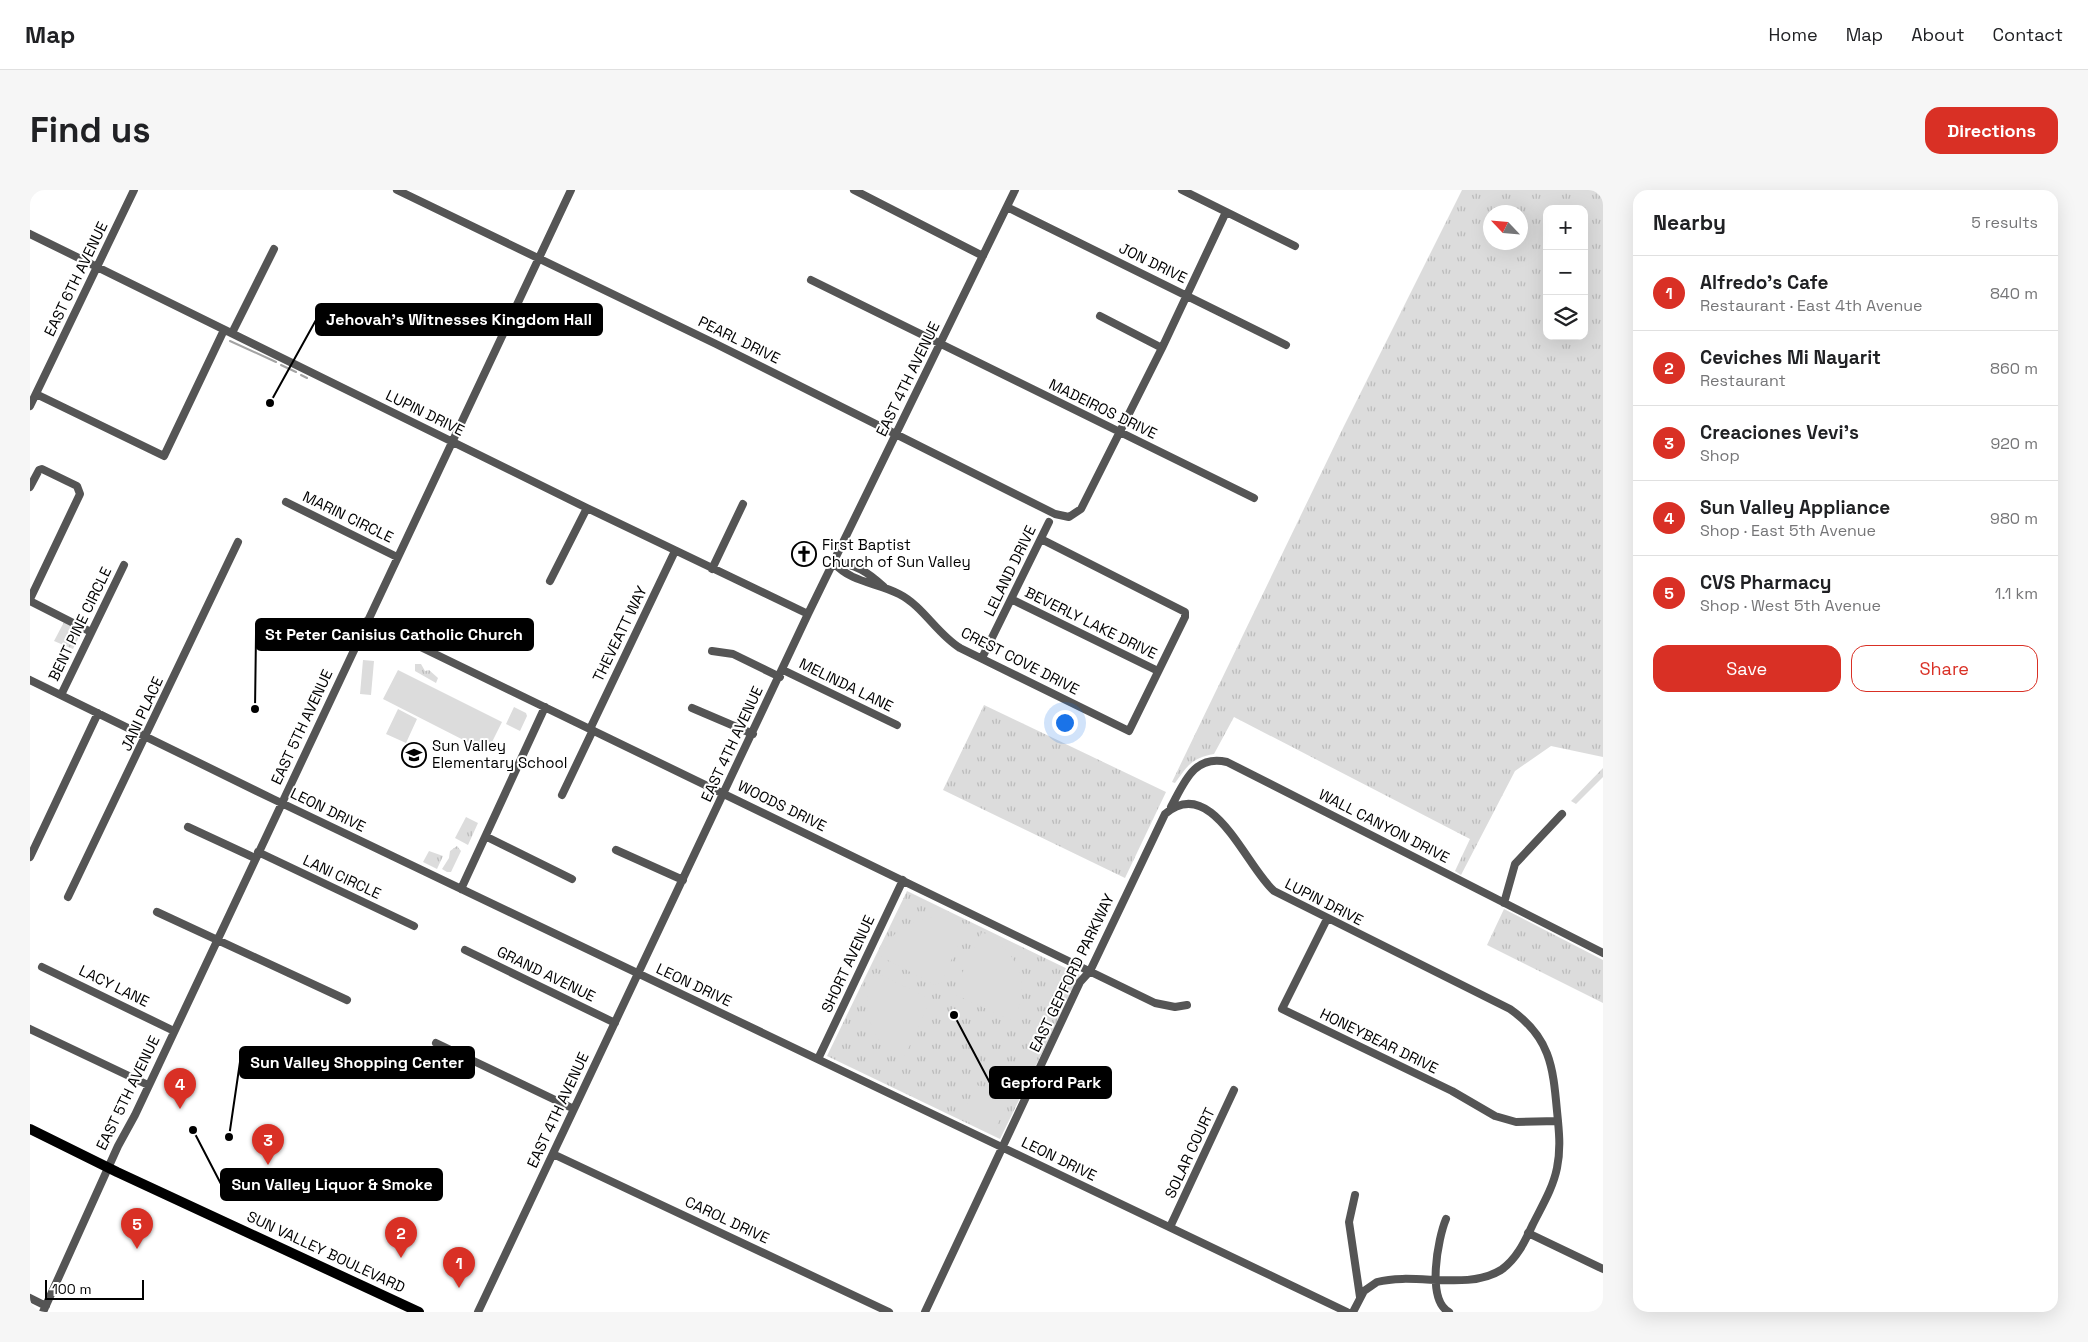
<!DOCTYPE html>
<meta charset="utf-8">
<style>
body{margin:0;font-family:"Space Grotesk",sans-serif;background:#f6f6f6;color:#202124}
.controls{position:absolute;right:15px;top:15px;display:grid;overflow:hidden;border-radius:10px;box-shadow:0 5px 20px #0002}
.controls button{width:45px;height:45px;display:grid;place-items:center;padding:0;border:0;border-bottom:1px solid #e0e0e0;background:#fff;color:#202124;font:25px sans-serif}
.compass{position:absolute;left:1453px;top:15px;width:45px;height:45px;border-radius:50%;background:#fff;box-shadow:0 5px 20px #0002;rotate:296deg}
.scale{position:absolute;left:15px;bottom:12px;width:99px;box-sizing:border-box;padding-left:5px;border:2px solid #000;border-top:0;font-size:14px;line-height:18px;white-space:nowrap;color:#000;-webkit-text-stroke:4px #fff;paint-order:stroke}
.you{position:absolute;left:1034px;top:532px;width:18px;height:18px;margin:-12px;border:4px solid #fff;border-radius:50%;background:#1a73e8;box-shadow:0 0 0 8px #1a73e833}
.badge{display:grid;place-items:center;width:32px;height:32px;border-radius:50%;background:#d93025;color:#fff;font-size:16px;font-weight:700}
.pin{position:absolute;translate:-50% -41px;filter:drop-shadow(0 1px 2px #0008)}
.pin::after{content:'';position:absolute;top:26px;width:18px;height:15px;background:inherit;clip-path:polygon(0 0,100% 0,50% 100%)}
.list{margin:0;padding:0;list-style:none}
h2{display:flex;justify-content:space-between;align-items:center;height:65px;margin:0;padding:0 20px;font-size:21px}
h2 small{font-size:16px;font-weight:400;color:#757577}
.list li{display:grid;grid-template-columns:32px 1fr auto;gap:15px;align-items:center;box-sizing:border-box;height:75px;padding:0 20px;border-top:1px solid #e0e0e0}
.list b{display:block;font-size:19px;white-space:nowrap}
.list p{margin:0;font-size:16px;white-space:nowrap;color:#757577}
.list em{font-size:16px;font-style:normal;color:#757577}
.actions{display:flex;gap:10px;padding:15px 20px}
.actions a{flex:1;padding:11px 0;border:1px solid #d93025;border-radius:15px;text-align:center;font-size:18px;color:#d93025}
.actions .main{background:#d93025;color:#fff}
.icon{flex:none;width:28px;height:28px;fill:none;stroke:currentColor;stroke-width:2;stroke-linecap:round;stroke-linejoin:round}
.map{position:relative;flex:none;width:1573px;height:1122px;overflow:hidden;border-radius:15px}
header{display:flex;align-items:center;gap:30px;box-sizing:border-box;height:70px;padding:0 25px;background:#fff;border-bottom:1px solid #e0e0e0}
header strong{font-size:24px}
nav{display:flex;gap:28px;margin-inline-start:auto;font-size:18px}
.intro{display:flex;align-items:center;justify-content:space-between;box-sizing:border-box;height:120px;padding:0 30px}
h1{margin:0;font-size:35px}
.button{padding:12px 22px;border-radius:15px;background:#d93025;color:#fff;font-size:18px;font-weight:700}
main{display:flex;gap:30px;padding:0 30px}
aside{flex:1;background:#fff;border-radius:15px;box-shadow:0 5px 20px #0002}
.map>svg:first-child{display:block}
</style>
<header>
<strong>Map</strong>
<nav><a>Home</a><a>Map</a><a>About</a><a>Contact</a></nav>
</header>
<div class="intro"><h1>Find us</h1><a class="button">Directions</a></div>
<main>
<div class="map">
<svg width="1573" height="1122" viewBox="0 0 1573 1122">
<defs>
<pattern id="grass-tufts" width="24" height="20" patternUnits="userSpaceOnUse" patternTransform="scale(1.25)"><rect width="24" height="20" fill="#dcdcdc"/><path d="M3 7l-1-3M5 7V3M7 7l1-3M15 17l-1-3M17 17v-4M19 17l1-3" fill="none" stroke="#bbb"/></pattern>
</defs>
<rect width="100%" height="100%" fill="#fff"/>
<path fill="url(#grass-tufts)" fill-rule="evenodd" d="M1432,0H1573V567L1521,556L1485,581L1431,685L1425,681L1440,649L1204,527L1184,564C1162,568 1158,575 1145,593L1142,592L1313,238ZM1517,19H1554V146H1517ZM1460,22H1490V52H1460Z
M34,432L52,441L43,459L24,451Z
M385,474H391L395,481L399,480L408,488L406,493L385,481Z
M954,515L1136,602L1095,688L913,600Z
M1573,578V587L1546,614L1541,611Z
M436,627L448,633L438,655L425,648Z
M427,656L431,661L421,682H417L412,679L419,668L420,661Z
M399,661L413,666L407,679L393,672Z
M877,701L1050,785L970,949L797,866Z
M1474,719L1573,770V813L1457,755Z"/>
<path fill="#dcdcdc" d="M333,470L344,471L341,505L330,504Z
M368,480L472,532L457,562L353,509Z
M484,517L496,523L497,526L490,541L476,534Z
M368,519L387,529L376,553L356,544Z
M901,727L918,728L937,735L911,793L905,795L850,766C860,743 877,732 901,727Z
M952,742C987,758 1003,796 983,831L926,805L925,798Z
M846,783L901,809L875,866C841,861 826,808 846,783Z
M947,895L979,910L963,944L930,928Z"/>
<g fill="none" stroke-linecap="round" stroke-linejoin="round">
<path stroke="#a3a3a3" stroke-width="2" d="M200,151L246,172
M251,175L266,182
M271,185L277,188"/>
<path stroke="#555" stroke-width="8" d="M367,0L686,154L1025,324L1039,327L1051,319L1132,158L1196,22
M824,0L953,66
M1152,0L1265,56
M977,17L1256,155
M0,44L557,318L778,424
M781,90L1224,308
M1070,126L1132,158
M202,143L244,59
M6,204L134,266L194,140
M0,216L104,0
M0,297L9,280L12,279L47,296L50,304L0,409
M256,312L367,367
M804,373C822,393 846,392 869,404C893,416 907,444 930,458L1099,541L1155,427V422L1011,349
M804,373C825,373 839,383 854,397
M682,379L713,314
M520,391L557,318
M981,409L1128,481
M0,411L61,442
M337,431L1125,813L1145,817L1157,815
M682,461L703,464L750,487
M952,468L1019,332
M753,480L867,535
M0,490L243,609L1317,1122
M31,505L94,375
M662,518L723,544
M560,539L645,361
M532,605L563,540
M1141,617C1154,593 1164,564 1197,572L1573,763
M158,637L225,668
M457,647L542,689
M586,660L653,690
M228,662L384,736
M0,667L68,523
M431,699L515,517
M38,707L208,352
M1474,713L1485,674L1532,624
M127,722L317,810
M1297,729L1252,819L1422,901L1465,926L1486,932L1528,931
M435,760L585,833
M12,777L144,841
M0,839L118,895
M406,853L544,919
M788,869L873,690
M523,964L859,1122
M1325,1005L1319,1032L1330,1107
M1416,1029C1408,1048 1396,1110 1419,1122
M1140,1037L1204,900
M1498,1043L1573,1079
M0,1108L16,1116
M13,1122L88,956L105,925L541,0
M448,1122L778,424L985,0
M895,1122L1050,792L1060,781L1135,624C1182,583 1216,677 1244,701L1480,819C1520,847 1523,876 1527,921C1529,940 1531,959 1527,978C1523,998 1512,1016 1503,1034C1495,1051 1487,1069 1471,1080C1437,1101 1385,1082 1347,1092L1334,1101L1323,1122"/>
<path stroke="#000" stroke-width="10" d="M0,939L87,982L389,1122"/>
</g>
<defs>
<symbol id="church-ring" viewBox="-11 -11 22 22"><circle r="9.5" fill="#fff" stroke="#000" stroke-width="1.5"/><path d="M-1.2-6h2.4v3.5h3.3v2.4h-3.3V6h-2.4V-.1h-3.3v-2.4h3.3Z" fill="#000"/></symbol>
<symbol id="school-ring" viewBox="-11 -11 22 22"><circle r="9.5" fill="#fff" stroke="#000" stroke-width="1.5"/><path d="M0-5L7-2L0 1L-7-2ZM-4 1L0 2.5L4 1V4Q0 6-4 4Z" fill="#000"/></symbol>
</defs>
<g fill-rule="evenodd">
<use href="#church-ring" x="760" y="350" width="28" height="28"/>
<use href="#school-ring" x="370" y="551" width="28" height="28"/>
</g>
<g text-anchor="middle" stroke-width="4" stroke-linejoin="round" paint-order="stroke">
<g font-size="15" fill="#000" stroke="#fff">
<text transform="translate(1123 73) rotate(26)" y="5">JON DRIVE</text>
<text transform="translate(46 89) rotate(-64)" y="5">EAST 6TH AVENUE</text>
<text transform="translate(709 150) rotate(26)" y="5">PEARL DRIVE</text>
<text transform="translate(878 189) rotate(-64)" y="5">EAST 4TH AVENUE</text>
<text transform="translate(1073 219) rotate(26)" y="5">MADEIROS DRIVE</text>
<text transform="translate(395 223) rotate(26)" y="5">LUPIN DRIVE</text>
<text transform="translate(318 327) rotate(26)" y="5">MARIN CIRCLE</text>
<text transform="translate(980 381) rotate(-64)" y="5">LELAND DRIVE</text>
<text transform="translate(1061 433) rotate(26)" y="5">BEVERLY LAKE DRIVE</text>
<text transform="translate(50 434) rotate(-64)" y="5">BENT PINE CIRCLE</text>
<text transform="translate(590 444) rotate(-64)" y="5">THEVEATT WAY</text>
<text transform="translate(990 471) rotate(27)" y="5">CREST COVE DRIVE</text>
<text transform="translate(816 495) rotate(26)" y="5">MELINDA LANE</text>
<text transform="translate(112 524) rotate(-65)" y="5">JANI PLACE</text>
<text transform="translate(272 537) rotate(-65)" y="5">EAST 5TH AVENUE</text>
<text transform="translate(702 554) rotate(-65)" y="5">EAST 4TH AVENUE</text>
<text transform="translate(752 616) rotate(26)" y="5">WOODS DRIVE</text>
<text transform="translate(298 620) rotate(26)" y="5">LEON DRIVE</text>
<text transform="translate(1354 636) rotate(27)" y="5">WALL CANYON DRIVE</text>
<text transform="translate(312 687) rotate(25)" y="5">LANI CIRCLE</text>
<text transform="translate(1294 712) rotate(27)" y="5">LUPIN DRIVE</text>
<text transform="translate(818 774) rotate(-65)" y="5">SHORT AVENUE</text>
<text transform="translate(1042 783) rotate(-64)" y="5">EAST GEPFORD PARKWAY</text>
<text transform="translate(516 784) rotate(26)" y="5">GRAND AVENUE</text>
<text transform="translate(664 795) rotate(25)" y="5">LEON DRIVE</text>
<text transform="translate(84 796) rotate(26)" y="5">LACY LANE</text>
<text transform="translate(1349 851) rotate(26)" y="5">HONEYBEAR DRIVE</text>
<text transform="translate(98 903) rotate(-64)" y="5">EAST 5TH AVENUE</text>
<text transform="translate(528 920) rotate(-65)" y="5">EAST 4TH AVENUE</text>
<text transform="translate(1160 963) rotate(-65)" y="5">SOLAR COURT</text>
<text transform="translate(1029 969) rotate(26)" y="5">LEON DRIVE</text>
<text transform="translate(697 1030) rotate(25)" y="5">CAROL DRIVE</text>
<text transform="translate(296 1062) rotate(25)" y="5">SUN VALLEY BOULEVARD</text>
</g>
<g font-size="15" fill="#000" stroke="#fff" text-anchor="start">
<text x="792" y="360">First Baptist<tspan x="792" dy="17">Church of Sun Valley</tspan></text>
<text x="402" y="561">Sun Valley<tspan x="402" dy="17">Elementary School</tspan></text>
</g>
</g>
<path fill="none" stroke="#000" stroke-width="2" d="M240 213L286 130M225 519L226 444M199 947L210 872M924 825L960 893M163 940L191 994"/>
<g fill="#000" stroke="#fff" stroke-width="2">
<circle cx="240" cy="213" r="5"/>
<circle cx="225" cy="519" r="5"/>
<circle cx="199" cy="947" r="5"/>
<circle cx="924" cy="825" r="5"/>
<circle cx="163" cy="940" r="5"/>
</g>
<g fill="#000" stroke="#000" stroke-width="2">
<rect x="286" y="114" width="286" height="31" rx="5"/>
<rect x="226" y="429" width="277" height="31" rx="5"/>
<rect x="210" y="857" width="234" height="31" rx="5"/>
<rect x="960" y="877" width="121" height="31" rx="5"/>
<rect x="191" y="979" width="221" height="31" rx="5"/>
</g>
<g font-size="16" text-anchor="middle" font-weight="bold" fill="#fff">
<text x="429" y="135">Jehovah's Witnesses Kingdom Hall</text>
<text x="364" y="450">St Peter Canisius Catholic Church</text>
<text x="327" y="878">Sun Valley Shopping Center</text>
<text x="1021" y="898">Gepford Park</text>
<text x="302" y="1000">Sun Valley Liquor &amp; Smoke</text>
</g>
</svg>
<div class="controls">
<button>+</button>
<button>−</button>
<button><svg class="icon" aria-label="layers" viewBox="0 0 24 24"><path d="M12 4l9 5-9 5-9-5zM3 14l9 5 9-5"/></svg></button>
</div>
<svg class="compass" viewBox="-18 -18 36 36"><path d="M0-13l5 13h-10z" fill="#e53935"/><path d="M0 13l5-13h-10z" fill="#757577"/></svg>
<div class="scale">100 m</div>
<div class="you"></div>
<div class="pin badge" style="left:429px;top:1098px">1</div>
<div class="pin badge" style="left:371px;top:1068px">2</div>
<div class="pin badge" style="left:238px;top:975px">3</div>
<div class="pin badge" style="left:150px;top:919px">4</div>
<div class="pin badge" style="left:107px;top:1059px">5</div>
</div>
<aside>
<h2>Nearby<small>5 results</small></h2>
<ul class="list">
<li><span class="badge">1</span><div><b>Alfredo's Cafe</b><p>Restaurant · East 4th Avenue</p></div><em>840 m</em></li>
<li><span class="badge">2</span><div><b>Ceviches Mi Nayarit</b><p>Restaurant</p></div><em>860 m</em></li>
<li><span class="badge">3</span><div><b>Creaciones Vevi's</b><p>Shop</p></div><em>920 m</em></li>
<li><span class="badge">4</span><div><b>Sun Valley Appliance</b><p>Shop · East 5th Avenue</p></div><em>980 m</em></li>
<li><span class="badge">5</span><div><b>CVS Pharmacy</b><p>Shop · West 5th Avenue</p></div><em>1.1 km</em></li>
</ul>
<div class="actions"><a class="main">Save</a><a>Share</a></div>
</aside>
</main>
